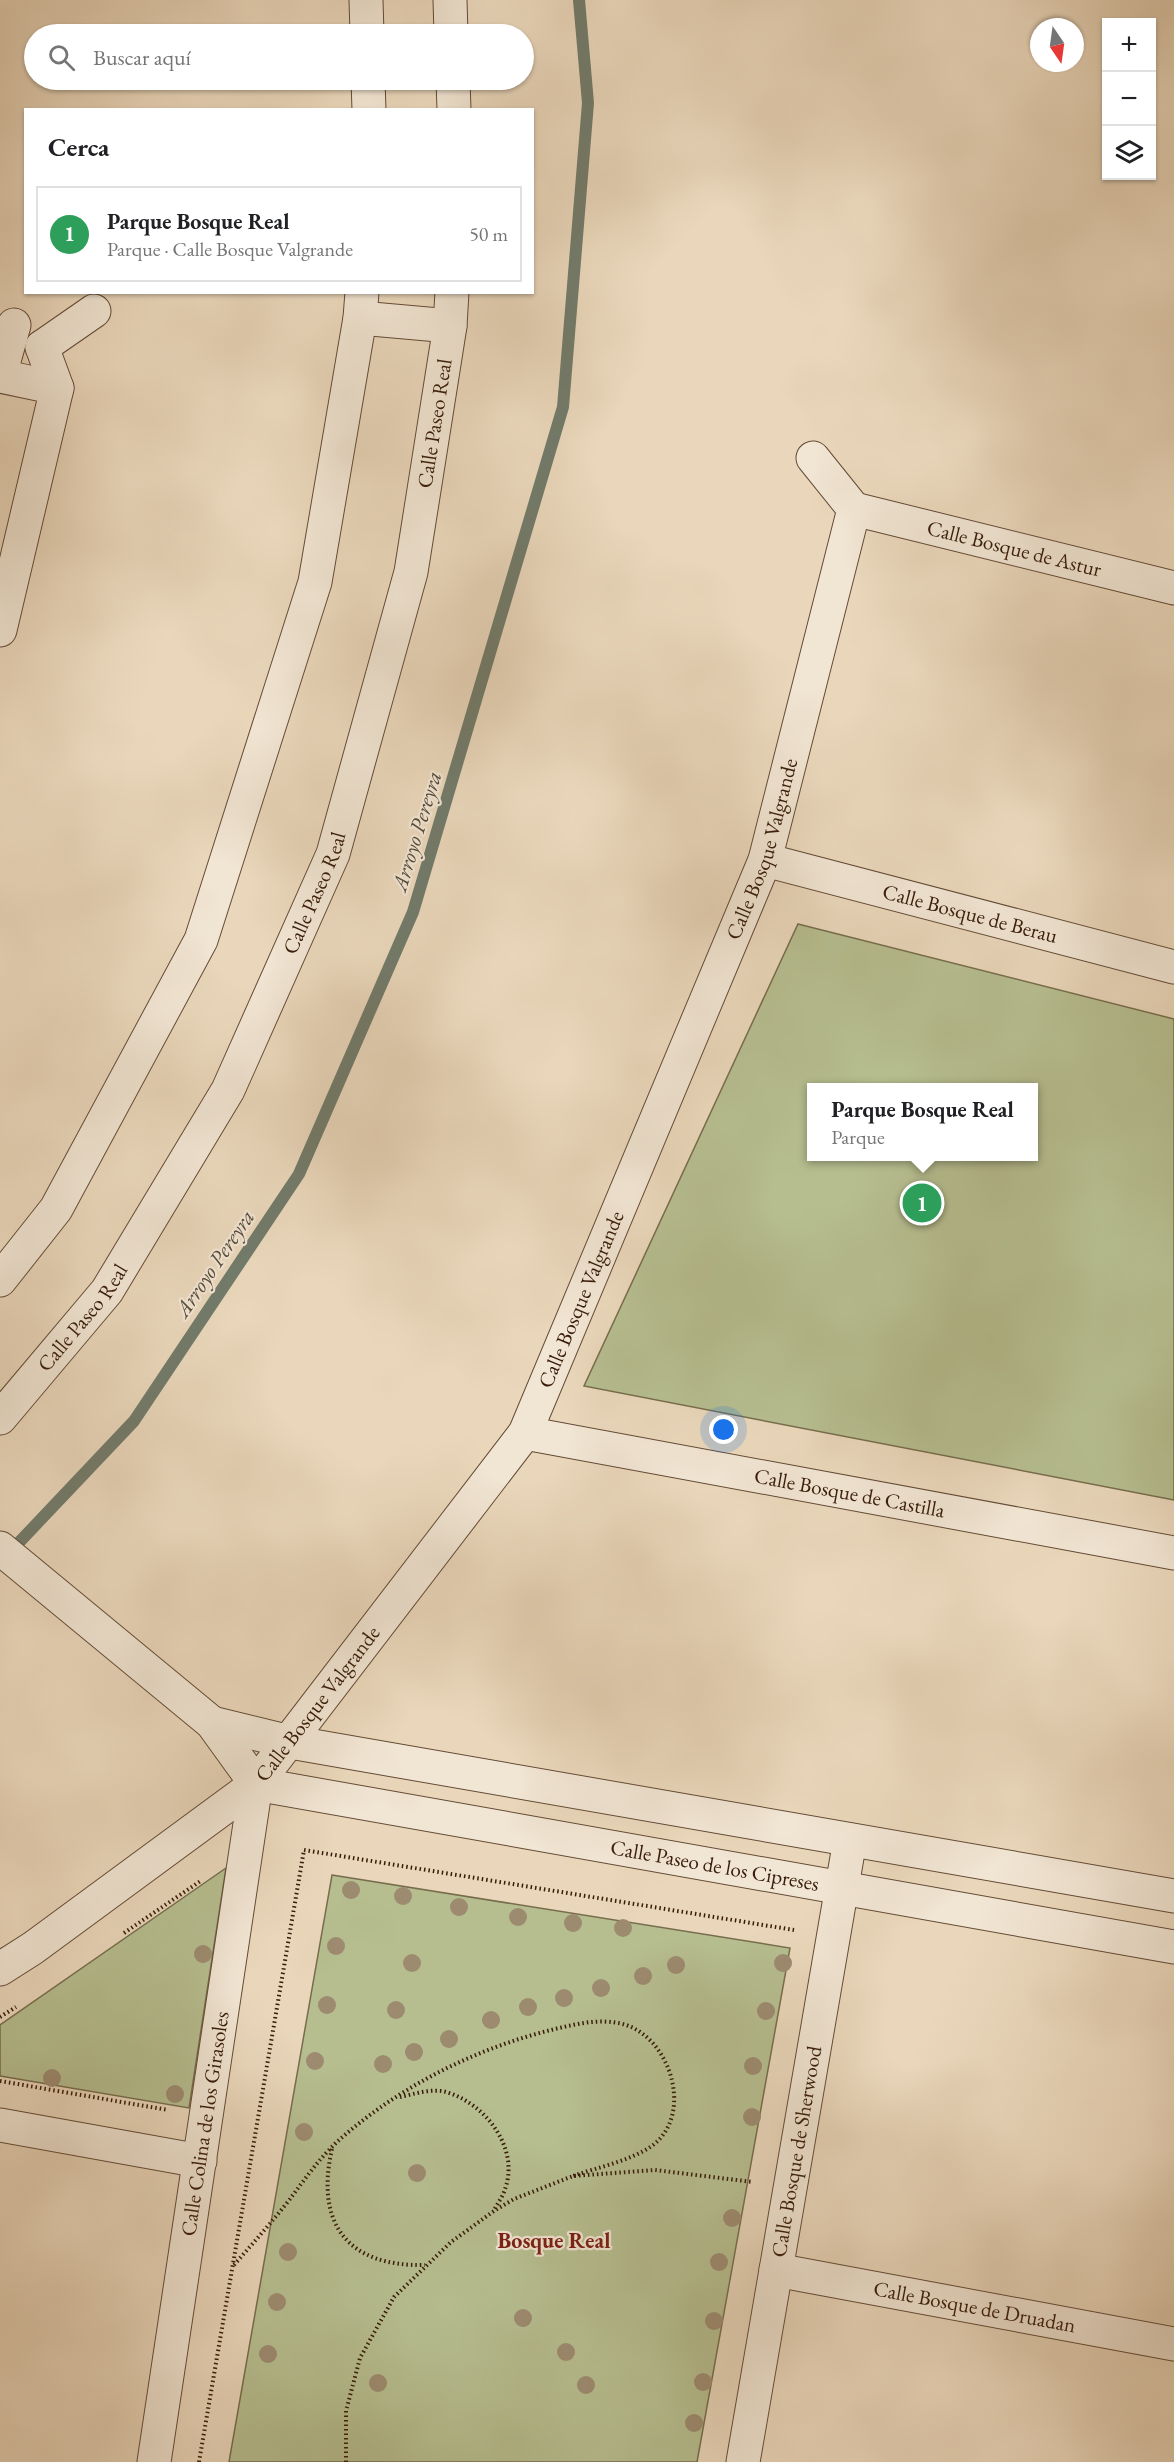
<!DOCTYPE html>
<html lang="es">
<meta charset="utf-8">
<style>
body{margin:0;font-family:"EB Garamond",serif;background:#f2f2f2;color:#202124}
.controls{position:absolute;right:18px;top:18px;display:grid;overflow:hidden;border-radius:0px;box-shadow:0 2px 4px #0004}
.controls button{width:54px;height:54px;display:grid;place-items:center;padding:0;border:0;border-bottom:2px solid #e0e0e0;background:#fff;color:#202124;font:30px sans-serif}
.compass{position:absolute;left:1030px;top:18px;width:54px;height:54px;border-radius:50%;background:#fff;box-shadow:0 2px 4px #0004;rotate:167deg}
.you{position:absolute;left:724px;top:1430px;width:21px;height:21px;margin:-15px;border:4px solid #fff;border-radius:50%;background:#1a73e8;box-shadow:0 0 0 9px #1a73e833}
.badge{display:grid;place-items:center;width:39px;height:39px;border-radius:50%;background:#0b8043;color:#fff;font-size:20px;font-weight:700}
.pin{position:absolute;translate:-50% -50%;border:3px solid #fff;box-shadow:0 2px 6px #0006}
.popup{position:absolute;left:807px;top:1083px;width:231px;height:78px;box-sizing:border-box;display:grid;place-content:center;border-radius:0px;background:#fff;filter:drop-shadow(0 2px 4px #0005);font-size:20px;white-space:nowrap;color:#757577}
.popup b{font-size:22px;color:#202124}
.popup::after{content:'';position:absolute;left:50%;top:100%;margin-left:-12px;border:12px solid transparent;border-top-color:#fff}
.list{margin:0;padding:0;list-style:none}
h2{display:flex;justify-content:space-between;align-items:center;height:78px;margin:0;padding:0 24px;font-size:26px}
h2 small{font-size:20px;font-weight:400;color:#757577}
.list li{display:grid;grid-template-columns:39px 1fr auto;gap:18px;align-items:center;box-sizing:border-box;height:96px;margin:0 12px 12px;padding:0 12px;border:2px solid #e0e0e0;border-radius:0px}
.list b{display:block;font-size:22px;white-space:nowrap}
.list p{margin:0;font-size:20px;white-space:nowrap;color:#757577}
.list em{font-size:20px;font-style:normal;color:#757577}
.icon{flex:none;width:33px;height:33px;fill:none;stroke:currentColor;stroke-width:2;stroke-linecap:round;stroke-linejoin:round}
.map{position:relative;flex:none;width:1174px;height:2462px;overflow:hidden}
.search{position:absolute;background:#fff;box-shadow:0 2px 4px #0004;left:24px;top:24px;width:510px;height:66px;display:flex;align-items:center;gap:15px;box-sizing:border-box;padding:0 21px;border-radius:33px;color:#757577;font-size:22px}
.panel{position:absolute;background:#fff;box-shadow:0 2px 4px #0004;left:24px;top:108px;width:510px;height:186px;border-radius:0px}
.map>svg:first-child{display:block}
</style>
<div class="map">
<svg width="1174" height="2462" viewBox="0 0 1174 2462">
<rect width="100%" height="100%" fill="#ead7bb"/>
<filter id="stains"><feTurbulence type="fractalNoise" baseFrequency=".00333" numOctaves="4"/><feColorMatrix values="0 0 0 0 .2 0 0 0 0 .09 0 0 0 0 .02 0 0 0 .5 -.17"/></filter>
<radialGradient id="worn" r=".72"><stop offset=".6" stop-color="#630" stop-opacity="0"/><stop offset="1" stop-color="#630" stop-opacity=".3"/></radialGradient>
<path fill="#b6be90" stroke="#776d4c" stroke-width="1.5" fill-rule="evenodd" d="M798,924L1174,1019V1500L584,1386ZM811,1088H1033V1156H811Z
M226,1868L189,2108L0,2076V2025Z
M332,1875L790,1948L697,2462H229Z"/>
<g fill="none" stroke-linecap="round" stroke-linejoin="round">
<path stroke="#727b6b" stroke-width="12" d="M9,1553L134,1421L299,1174L413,912L563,407L588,103L579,0"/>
<defs>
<g id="minor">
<path d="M366,0L367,34"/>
<path d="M450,0L451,34"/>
<path d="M368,80L369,110"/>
<path d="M453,80L454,110"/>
<path d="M360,318L450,326"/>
<path d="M42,347L94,311"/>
<path d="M0,375L14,325"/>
<path d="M0,376L57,388"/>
<path d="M813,458L854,509"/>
<path id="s1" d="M854,509L1174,588"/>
<path d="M0,630L57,388L42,347"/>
<path id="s2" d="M765,860L1174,967"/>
<path d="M0,1280L56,1209L201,940L315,582L360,318L362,292"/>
<path id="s3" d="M0,1418L107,1291L228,1090L333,854L411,572L450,326L452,292"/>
<path id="s4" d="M525,1433L1174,1553"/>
<path d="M0,1548L212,1723L256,1784"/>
<path d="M212,1723L290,1742L1174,1896"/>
<path id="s5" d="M256,1784L1174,1947"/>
<path id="s6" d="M0,1969L33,1948L256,1784L525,1433L765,860L854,509"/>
<path d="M0,2125L200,2161"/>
<path id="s7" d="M776,2270L1174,2344"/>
<path id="s8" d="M154,2462L256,1784"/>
<path id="s9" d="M743,2462L850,1840"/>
</g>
</defs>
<use href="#minor" stroke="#644b36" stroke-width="35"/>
<path stroke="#381c09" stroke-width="4" stroke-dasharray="1.5 3" stroke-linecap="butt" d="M124,1933L202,1880
M0,2017L16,2007
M0,2081L168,2110
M400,2097C414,2094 432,2088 446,2092C485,2103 520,2148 505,2189C503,2196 498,2203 494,2210
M332,2149C315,2223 347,2267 425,2265
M234,2265C253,2243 272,2222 290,2199C307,2176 324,2152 346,2134C406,2083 480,2047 555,2029C576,2024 596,2019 618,2023C668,2031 696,2112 653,2145C631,2161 598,2167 573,2176
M199,2462L304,1850L794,1930
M346,2462V2411L360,2358L394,2297L451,2242L494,2211L514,2199L573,2176L655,2170L753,2182"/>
<use href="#minor" stroke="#f1e5d3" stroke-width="33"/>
</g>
<g fill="#9d8b70">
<circle cx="351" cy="1890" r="9"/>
<circle cx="403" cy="1896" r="9"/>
<circle cx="459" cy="1907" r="9"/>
<circle cx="518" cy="1917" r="9"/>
<circle cx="573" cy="1923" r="9"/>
<circle cx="623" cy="1928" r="9"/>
<circle cx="336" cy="1946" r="9"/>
<circle cx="203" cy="1954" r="9"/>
<circle cx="412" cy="1963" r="9"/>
<circle cx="783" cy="1963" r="9"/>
<circle cx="676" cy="1965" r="9"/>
<circle cx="643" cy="1976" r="9"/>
<circle cx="601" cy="1988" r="9"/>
<circle cx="564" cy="1998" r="9"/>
<circle cx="327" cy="2005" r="9"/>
<circle cx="528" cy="2007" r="9"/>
<circle cx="396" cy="2010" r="9"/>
<circle cx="766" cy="2011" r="9"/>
<circle cx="491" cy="2020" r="9"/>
<circle cx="449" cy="2039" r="9"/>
<circle cx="414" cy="2052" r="9"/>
<circle cx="315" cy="2061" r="9"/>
<circle cx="383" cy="2064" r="9"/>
<circle cx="753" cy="2066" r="9"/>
<circle cx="52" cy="2078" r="9"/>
<circle cx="175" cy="2094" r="9"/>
<circle cx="752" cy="2117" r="9"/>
<circle cx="304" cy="2132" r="9"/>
<circle cx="417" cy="2173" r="9"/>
<circle cx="732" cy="2218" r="9"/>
<circle cx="288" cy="2252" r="9"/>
<circle cx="719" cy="2262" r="9"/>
<circle cx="277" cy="2302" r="9"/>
<circle cx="523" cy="2318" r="9"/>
<circle cx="714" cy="2321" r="9"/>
<circle cx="566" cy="2352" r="9"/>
<circle cx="268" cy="2354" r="9"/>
<circle cx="703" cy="2382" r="9"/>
<circle cx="378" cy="2383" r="9"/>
<circle cx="586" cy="2385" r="9"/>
<circle cx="694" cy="2423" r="9"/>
</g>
<g text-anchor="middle" stroke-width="4.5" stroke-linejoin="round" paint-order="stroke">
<g font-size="21" fill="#381c09" stroke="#f1e5d3">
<text dy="7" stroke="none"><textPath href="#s3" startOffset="1102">Calle Paseo Real</textPath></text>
<text dy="7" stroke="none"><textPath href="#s1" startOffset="165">Calle Bosque de Astur</textPath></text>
<text dy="7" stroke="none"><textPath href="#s6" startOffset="1389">Calle Bosque Valgrande</textPath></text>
<text dy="7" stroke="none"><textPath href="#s3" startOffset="616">Calle Paseo Real</textPath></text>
<text dy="7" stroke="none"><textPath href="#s2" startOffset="212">Calle Bosque de Berau</textPath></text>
<text dy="7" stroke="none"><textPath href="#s6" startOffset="903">Calle Bosque Valgrande</textPath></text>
<text dy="7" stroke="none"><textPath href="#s3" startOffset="130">Calle Paseo Real</textPath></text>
<text dy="7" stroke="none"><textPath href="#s4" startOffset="330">Calle Bosque de Castilla</textPath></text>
<text dy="7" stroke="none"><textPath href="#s6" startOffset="417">Calle Bosque Valgrande</textPath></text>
<text dy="7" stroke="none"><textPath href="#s5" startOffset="466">Calle Paseo de los Cipreses</textPath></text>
<text dy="7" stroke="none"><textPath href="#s8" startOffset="342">Calle Colina de los Girasoles</textPath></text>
<text dy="7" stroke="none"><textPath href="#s9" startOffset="315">Calle Bosque de Sherwood</textPath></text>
<text dy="7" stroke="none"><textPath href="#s7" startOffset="202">Calle Bosque de Druadan</textPath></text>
</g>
<g font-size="22" font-style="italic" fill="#554b3a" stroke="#f1e5d3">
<text transform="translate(416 831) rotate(-73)" y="8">Arroyo Pereyra</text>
<text transform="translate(214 1263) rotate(-56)" y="8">Arroyo Pereyra</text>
</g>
<g font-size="22" font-weight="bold" fill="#7a1f14" stroke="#f1e5d3">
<text x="554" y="2248">Bosque Real</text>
</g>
</g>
<rect width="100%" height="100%" filter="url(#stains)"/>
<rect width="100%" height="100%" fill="url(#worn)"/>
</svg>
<div class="controls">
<button>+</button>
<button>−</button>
<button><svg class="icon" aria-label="layers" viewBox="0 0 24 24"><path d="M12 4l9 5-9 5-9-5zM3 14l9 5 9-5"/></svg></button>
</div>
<svg class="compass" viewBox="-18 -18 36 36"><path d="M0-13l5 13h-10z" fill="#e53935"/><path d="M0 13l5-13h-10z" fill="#757577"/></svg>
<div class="you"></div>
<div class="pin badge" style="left:922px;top:1203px;background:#2e9e5b">1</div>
<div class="popup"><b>Parque Bosque Real</b>Parque</div>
<div class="search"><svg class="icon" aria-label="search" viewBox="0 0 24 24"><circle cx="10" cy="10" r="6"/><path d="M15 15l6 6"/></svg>Buscar aquí</div>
<section class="panel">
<h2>Cerca<small></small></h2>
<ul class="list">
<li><span class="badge" style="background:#2e9e5b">1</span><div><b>Parque Bosque Real</b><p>Parque · Calle Bosque Valgrande</p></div><em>50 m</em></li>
</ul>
</section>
</div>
